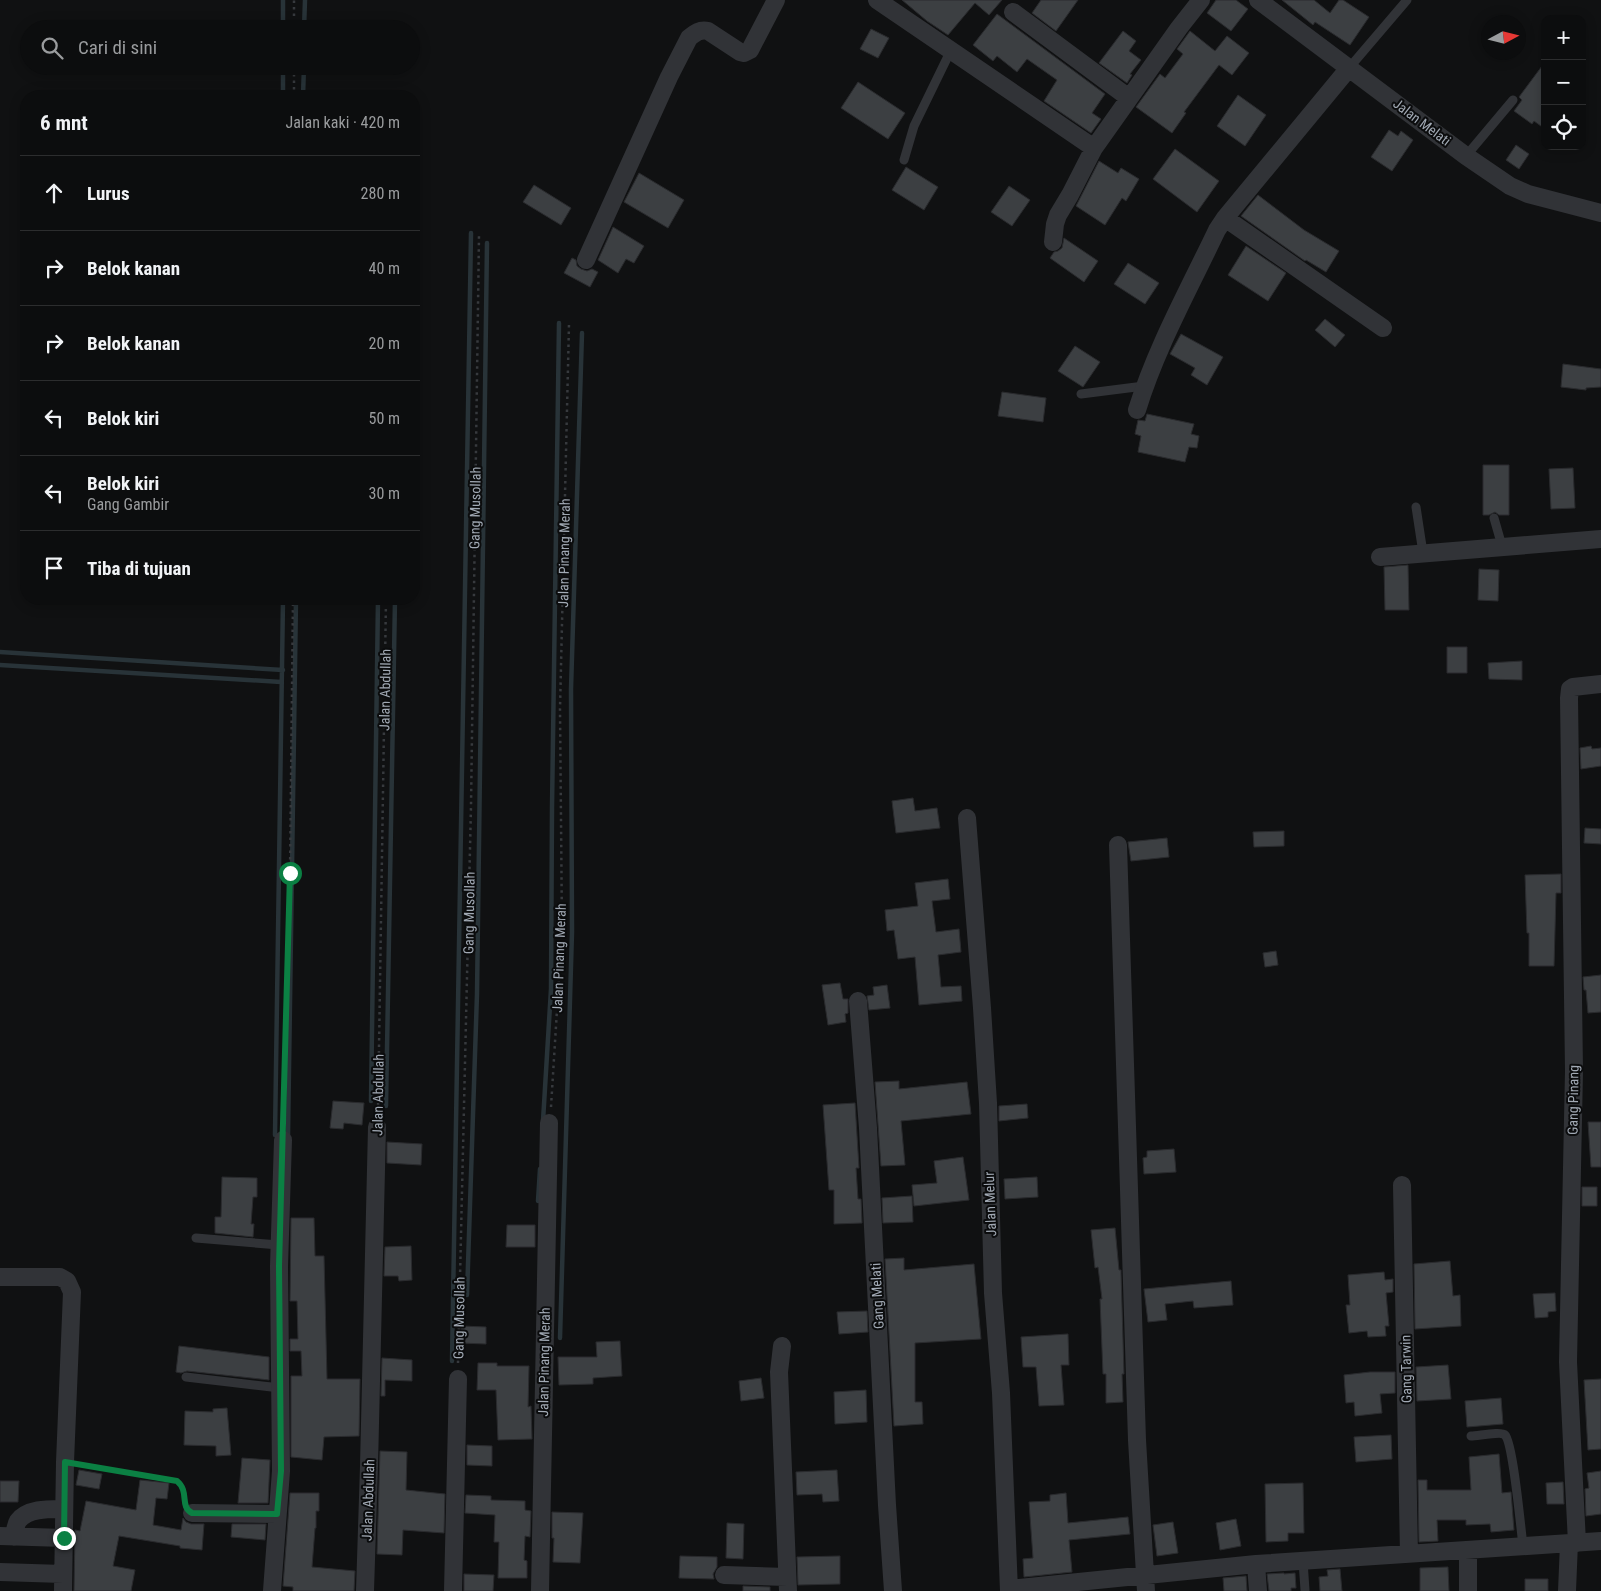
<!DOCTYPE html>
<html lang="id">
<meta charset="utf-8">
<style>
body{margin:0;font-family:"Roboto Condensed",sans-serif;background:#1a1b1c;color:#f1f3f6}
.controls{position:absolute;right:15px;top:15px;display:grid;overflow:hidden;border-radius:10px;box-shadow:0 2px 12px #0003}
.controls button{width:45px;height:45px;display:grid;place-items:center;padding:0;border:0;border-bottom:1px solid #2c2d2e;background:#0c0d0e;color:#f1f3f6;font:25px sans-serif}
.compass{position:absolute;left:1481px;top:15px;width:45px;height:45px;border-radius:50%;background:#0c0d0e;box-shadow:0 2px 12px #0003;rotate:83deg}
.stop{position:absolute;width:15px;height:15px;margin:-11px;border:4px solid #0b8043;border-radius:50%;background:#fff}
.stop.end{background:#0b8043;border-color:#fff;box-shadow:0 1px 5px #0008}
.list{margin:0;padding:0;list-style:none}
h2{display:flex;justify-content:space-between;align-items:center;height:65px;margin:0;padding:0 20px;font-size:21px}
h2 small{font-size:16px;font-weight:400;color:#9a9c9e}
.list li{display:grid;grid-template-columns:32px 1fr auto;gap:15px;align-items:center;box-sizing:border-box;height:75px;padding:0 20px;border-top:1px solid #2c2d2e}
.list b{display:block;font-size:19px;white-space:nowrap}
.list p{margin:0;font-size:16px;white-space:nowrap;color:#9a9c9e}
.list em{font-size:16px;font-style:normal;color:#9a9c9e}
.icon{flex:none;width:28px;height:28px;fill:none;stroke:currentColor;stroke-width:2;stroke-linecap:round;stroke-linejoin:round}
.map{position:relative;flex:none;width:1601px;height:1591px;overflow:hidden}
.search{position:absolute;background:#0c0d0e;box-shadow:0 2px 12px #0003;left:20px;top:20px;width:400px;height:55px;display:flex;align-items:center;gap:12px;box-sizing:border-box;padding:0 18px;border-radius:28px;color:#9a9c9e;font-size:19px}
.panel{position:absolute;background:#0c0d0e;box-shadow:0 2px 12px #0003;left:20px;top:90px;width:400px;height:515px;border-radius:20px}
.map>svg:first-child{display:block}
</style>
<div class="map">
<svg width="1601" height="1591" viewBox="0 0 1601 1591">
<rect width="100%" height="100%" fill="#101112"/>
<g fill="none" stroke-linecap="round" stroke-linejoin="round">
<path stroke="#283338" stroke-width="4.5" d="M283,29V0
M304,29L305,0
M283,96V66
M303,96L304,66
M0,652L283,670
M0,665L281,682
M371,1101L378,599
M386,1106L395,599
M543,1121L551,989L552,808L559,323
M275,1135L283,599
M288,1137L296,599
M538,1201L540,1169
M467,1295L477,994L487,243
M560,1338L572,932L571,689L582,333
M452,1361L471,233"/>
</g>
<path fill="#3c3f42" stroke="#2a2b2e" d="M902,0H1002L989,15L975,3L948,35L927,21Z
M1041,0H1078L1056,31L1032,13Z
M1216,0H1236L1248,9L1231,31L1207,13Z
M1282,0H1314L1330,13L1339,0H1343L1369,17L1350,45L1315,22L1313,25Z
M997,14L1105,94L1092,113L1101,119L1091,133L1044,101L1057,80L1027,59L1017,72L997,56L993,61L973,45Z
M871,29L889,38L878,58L860,49Z
M1123,31L1136,41L1129,51L1141,60L1130,74L1132,75L1127,83L1099,63Z
M1190,31L1215,51L1227,36L1249,53L1232,75L1219,65L1184,112L1186,113L1172,133L1136,107L1160,74L1165,78L1183,54L1177,49Z
M1545,62V129L1534,121L1532,124L1514,111L1522,100L1519,97Z
M858,82L905,113L888,139L841,108Z
M1238,95L1266,115L1245,146L1217,126Z
M1389,130L1398,136L1401,131L1413,140L1392,171L1371,157Z
M1516,145L1529,154L1519,169L1506,160Z
M1175,149L1219,181L1197,212L1153,179Z
M1099,161L1118,173L1121,168L1139,179L1126,201L1122,198L1105,225L1076,206Z
M906,167L938,187L924,210L892,190Z
M639,173L684,200L668,228L624,202Z
M534,185L571,208L561,225L523,202Z
M1009,186L1030,200L1012,226L991,212Z
M1258,195L1304,230L1339,251L1326,272L1306,260L1305,261L1241,216Z
M613,227L644,246L634,263L626,259L618,273L598,260Z
M1064,238L1098,261L1084,282L1050,258L1054,252L1058,251L1062,248Z
M1246,246L1286,273L1268,301L1228,275Z
M572,258L576,260L577,266L581,269L587,271L592,269L598,272L590,287L564,273Z
M1128,263L1159,283L1145,304L1114,284Z
M1325,319L1345,335L1335,347L1315,330Z
M1181,334L1223,357L1207,385L1191,375L1195,368L1170,354Z
M1075,346L1100,362L1083,387L1058,371Z
M1563,364L1601,369V387L1586,388V390L1561,387Z
M1002,392L1046,398L1043,422L998,416Z
M1147,414L1194,424L1191,434L1199,436L1197,448L1189,447L1185,462L1138,452L1141,436L1135,434L1138,420L1145,421Z
M1483,465H1509V515H1499L1495,512L1489,515H1483Z
M1573,468L1575,508L1551,509L1549,469Z
M1408,565L1409,610H1385L1384,567Z
M1479,569L1499,570L1498,601L1478,600Z
M1447,647H1467V673H1447Z
M1522,661V680L1489,679L1488,663Z
M1591,746L1592,749L1601,748V766L1581,769L1580,748Z
M913,798L915,811L937,808L940,828L896,833L892,801Z
M1585,828L1601,829V844L1584,843Z
M1284,831V846L1254,847L1253,832Z
M1167,838L1169,857L1131,861L1128,842Z
M1561,874V893H1556L1554,966H1529V933H1527L1525,875Z
M948,879L950,899L932,901L936,932L959,929L961,952L938,955L941,987L961,986L962,1001L919,1005L915,957L898,959L894,930L887,931L885,910L918,906L915,883Z
M1276,951L1278,965L1265,967L1263,953Z
M1601,975V1012L1588,1013L1586,990H1584L1583,977Z
M840,983L843,999H848V1013L845,1014L846,1022L828,1025L822,985Z
M887,985L890,1008L869,1010L867,996L874,995L873,987Z
M899,1081V1089L967,1082L971,1114L901,1121L905,1165L881,1166L875,1082Z
M333,1101L364,1103L362,1125L344,1123L343,1129L330,1128Z
M855,1103L859,1168H856L858,1199H861L862,1223L834,1224V1190H829L823,1105Z
M1027,1104L1028,1118L999,1121V1106Z
M1588,1122H1601V1167H1591Z
M387,1142L422,1144L421,1165L387,1163Z
M1174,1149L1176,1172L1144,1174L1143,1158L1147,1157V1151Z
M963,1157L969,1200L914,1206L912,1185L937,1183L934,1161Z
M222,1177L257,1178V1197H253L251,1224H254L253,1237L215,1233V1217H221Z
M1037,1177L1038,1197L1005,1199L1004,1179Z
M1582,1187H1597V1206H1582Z
M912,1196L913,1222L883,1223L882,1198Z
M291,1218H314L315,1256H324L327,1379H360L359,1436L324,1437L322,1460L291,1457V1376H302L301,1351H290V1339H298L297,1301H290Z
M507,1225H535V1247H506Z
M1115,1228L1119,1270H1121V1273L1124,1374H1122L1123,1402L1106,1403V1374H1103L1100,1299H1102L1098,1267L1095,1268L1091,1230Z
M411,1246L412,1280L399,1281L398,1276H384L385,1247Z
M904,1258V1270L974,1264L981,1339L915,1343V1402H922L923,1424L894,1426L885,1259Z
M1450,1261L1453,1296L1460,1295L1461,1326L1415,1329L1414,1264Z
M1384,1272L1385,1280L1393,1279V1292L1386,1293L1389,1326H1385L1386,1336L1368,1337L1367,1331L1349,1333L1346,1305H1350L1348,1275Z
M1231,1281L1233,1305L1194,1308L1193,1301L1165,1304L1167,1320L1148,1322L1144,1289Z
M1555,1293L1556,1311L1548,1312V1317L1535,1318L1533,1294Z
M867,1311L868,1332L839,1334L837,1312Z
M461,1326L486,1327V1344L460,1343Z
M1068,1334L1069,1365H1061L1064,1405L1039,1406L1036,1367H1023L1021,1337Z
M620,1341L622,1376L593,1378V1384L559,1385L558,1357H597L596,1342Z
M179,1346L269,1357V1380L187,1371L181,1373L176,1372Z
M382,1358L412,1360V1381L385,1380V1396H381Z
M478,1363H497V1366H529L528,1407L531,1406L532,1439L498,1440L496,1390H477Z
M1448,1365L1451,1399L1417,1401L1416,1367Z
M1370,1372H1395V1393L1380,1394L1382,1413L1355,1416L1354,1402L1346,1403L1344,1375Z
M761,1378L764,1398L741,1401L739,1381Z
M1601,1379V1449L1588,1450L1584,1380Z
M866,1390L867,1422L835,1424L834,1392Z
M1501,1398L1503,1424L1467,1427L1465,1401Z
M227,1408L231,1455L216,1456V1446L184,1445L185,1411L213,1412V1409Z
M1391,1435L1392,1459L1356,1462L1354,1437Z
M467,1445L492,1446V1466L467,1465Z
M380,1451L407,1452L406,1490L445,1494L444,1533L403,1530L402,1555L377,1554Z
M1499,1454L1502,1493L1511,1492L1514,1530L1491,1532L1490,1524L1466,1525V1520H1437L1438,1541L1419,1542L1418,1480H1427V1490H1471L1469,1457Z
M242,1458L270,1460L268,1503H238Z
M79,1470L102,1474L99,1489L76,1485Z
M837,1470L839,1501L823,1502L822,1494L797,1495L796,1472Z
M1601,1471V1514L1586,1516L1585,1489L1589,1488L1587,1473Z
M140,1480L169,1483L167,1499L156,1498L153,1525L181,1530L183,1518L186,1522L191,1524H204L202,1550L180,1548V1546L119,1536L113,1566L135,1570L131,1591H74L75,1530L80,1531L86,1501L136,1510Z
M0,1481H19L18,1502H0Z
M1563,1482L1564,1504H1547L1546,1483Z
M1303,1483L1304,1533H1288V1541L1266,1542L1265,1484Z
M290,1493H319V1511H316V1528H315L312,1567L355,1571L354,1591H293V1587L283,1586Z
M1066,1493L1068,1523L1128,1517L1130,1534L1069,1540L1072,1572L1024,1577L1023,1559L1033,1558L1029,1502L1050,1501V1495Z
M466,1495L491,1496V1500L525,1501V1510L531,1511L530,1537L525,1536L524,1560L527,1561V1578H498L499,1542H494L495,1515L465,1513Z
M552,1512L583,1513L580,1563L553,1562L554,1538H552Z
M1236,1519L1241,1546L1220,1550L1216,1523Z
M1173,1522L1178,1553L1157,1556L1153,1525Z
M727,1523L744,1524L743,1559L726,1558Z
M232,1524H266L265,1540L231,1537Z
M680,1556L717,1557V1567L713,1574L714,1579L679,1578Z
M840,1556V1584L798,1585L797,1557Z
M1448,1567L1449,1591H1420V1568Z
M1340,1569L1342,1591H1320L1319,1577L1328,1576L1327,1570Z
M1284,1573V1574L1295,1573L1296,1588H1291V1591H1269L1267,1574Z
M464,1574L494,1575L493,1591H464Z
M1246,1576L1247,1591H1224L1223,1578Z
M1525,1579H1548V1591H1525Z
M743,1586L770,1587V1591H743Z"/>
<g fill="none" stroke-linecap="round" stroke-linejoin="round">
<path stroke="#373a3e" stroke-width="2.5" stroke-dasharray="2.5 4" stroke-linecap="butt" d="M294,29V0
M294,96V66
M551,1107L562,929L560,709L569,324
M378,1112L386,599
M283,1126L290,873L293,599
M458,1363L471,806L479,235
M82,1465L177,1481C183,1486 184,1491 184,1499"/>
<path stroke="#313337" stroke-width="9" d="M1349,68L1407,0
M1466,156L1513,100
M904,160L914,126L951,50
M1081,394L1144,386
M1416,507L1423,553
M1494,518L1502,546
M196,1238L279,1245
M186,1377L280,1388
M1471,1436C1478,1436 1501,1431 1505,1435C1513,1443 1521,1530 1523,1546
M1303,1561L1305,1590"/>
<path stroke="#313337" stroke-width="18" d="M877,0L1094,148
M1258,0L1466,156L1510,186L1528,194L1601,213
M1013,12L1129,98
M1225,218L1383,328
M1053,242L1055,224L1058,215L1070,195L1094,148L1179,28L1201,0
M586,260L669,77L689,38C695,33 700,29 708,31L740,52L744,53L750,50L776,0
M1137,410C1156,348 1189,289 1217,230L1225,218L1349,68
M1380,557L1601,539
M967,818L982,1008L988,1103L993,1293L1001,1393L1009,1591
M1118,845L1137,1440L1146,1591
M858,1001L868,1128L887,1505L893,1591
M1402,1185L1409,1554
M0,1277H60L67,1281L72,1292L65,1462L63,1591
M782,1346L779,1372L788,1591
M192,1513L277,1514
M0,1536L64,1538
M14,1537C15,1532 15,1526 18,1521C28,1508 50,1509 64,1509
M1577,1543L1568,1362L1574,1071L1569,698L1570,689L1573,687L1601,684
M1256,1564L1258,1591
M0,1572L63,1574
M724,1575L787,1577
M1009,1589L1256,1564L1601,1541
M272,1591L281,1471L279,1266L283,1140
M365,1591L369,1466L377,1127
M453,1591L458,1379
M540,1591L549,1123
M1468,1591V1550
M1567,1591L1569,1543"/>
</g>
<g fill="none" stroke-linecap="round" stroke-linejoin="round">
<path stroke="#0b8043" stroke-width="6" d="M64,1538L65,1462L177,1481C190,1492 179,1506 192,1513L277,1514L281,1471L279,1266L290,873"/>
</g>
<g text-anchor="middle" stroke-width="4" stroke-linejoin="round" paint-order="stroke">
<g font-size="14" fill="#a1a9b4" stroke="#0b0c0d">
<text transform="translate(1422 122) rotate(37)" y="5">Jalan Melati</text>
<text transform="translate(475 508) rotate(-89)" y="5">Gang Musollah</text>
<text transform="translate(564 553) rotate(-89)" y="5">Jalan Pinang Merah</text>
<text transform="translate(385 690) rotate(-89)" y="5">Jalan Abdullah</text>
<text transform="translate(469 913) rotate(-89)" y="5">Gang Musollah</text>
<text transform="translate(559 958) rotate(-88)" y="5">Jalan Pinang Merah</text>
<text transform="translate(378 1095) rotate(-89)" y="5">Jalan Abdullah</text>
<text transform="translate(1573 1100) rotate(-89)" y="5">Gang Pinang</text>
<text transform="translate(990 1204) rotate(-92)" y="5">Jalan Melur</text>
<text transform="translate(877 1296) rotate(-93)" y="5">Gang Melati</text>
<text transform="translate(459 1318) rotate(-89)" y="5">Gang Musollah</text>
<text transform="translate(544 1362) rotate(-89)" y="5">Jalan Pinang Merah</text>
<text transform="translate(1406 1369) rotate(-91)" y="5">Gang Tarwin</text>
<text transform="translate(368 1500) rotate(-88)" y="5">Jalan Abdullah</text>
</g>
</g>
</svg>
<div class="controls">
<button>+</button>
<button>−</button>
<button><svg class="icon" aria-label="locate" viewBox="0 0 24 24"><circle cx="12" cy="12" r="6"/><path d="M12 2v4M12 18v4M2 12h4M18 12h4"/></svg></button>
</div>
<svg class="compass" viewBox="-18 -18 36 36"><path d="M0-13l5 13h-10z" fill="#e53935"/><path d="M0 13l5-13h-10z" fill="#9a9c9e"/></svg>
<div class="stop" style="left:290px;top:873px"></div>
<div class="stop end" style="left:64px;top:1538px"></div>
<div class="search"><svg class="icon" aria-label="search" viewBox="0 0 24 24"><circle cx="10" cy="10" r="6"/><path d="M15 15l6 6"/></svg>Cari di sini</div>
<section class="panel">
<h2>6 mnt<small>Jalan kaki · 420 m</small></h2>
<ul class="list">
<li><svg class="icon" aria-label="ahead" viewBox="0 0 24 24"><path d="M12 20V5M6 11l6-6 6 6"/></svg><div><b>Lurus</b></div><em>280 m</em></li>
<li><svg class="icon" aria-label="right" viewBox="0 0 24 24"><path d="M7 20v-9h11M14 6l5 5-5 5"/></svg><div><b>Belok kanan</b></div><em>40 m</em></li>
<li><svg class="icon" aria-label="right" viewBox="0 0 24 24"><path d="M7 20v-9h11M14 6l5 5-5 5"/></svg><div><b>Belok kanan</b></div><em>20 m</em></li>
<li><svg class="icon" aria-label="left" viewBox="0 0 24 24"><path d="M17 20v-9H6M10 6l-5 5 5 5"/></svg><div><b>Belok kiri</b></div><em>50 m</em></li>
<li><svg class="icon" aria-label="left" viewBox="0 0 24 24"><path d="M17 20v-9H6M10 6l-5 5 5 5"/></svg><div><b>Belok kiri</b><p>Gang Gambir</p></div><em>30 m</em></li>
<li><svg class="icon" aria-label="arrive" viewBox="0 0 24 24"><path d="M6 21V4h12l-3 4 3 4H6"/></svg><div><b>Tiba di tujuan</b></div></li>
</ul>
</section>
</div>
